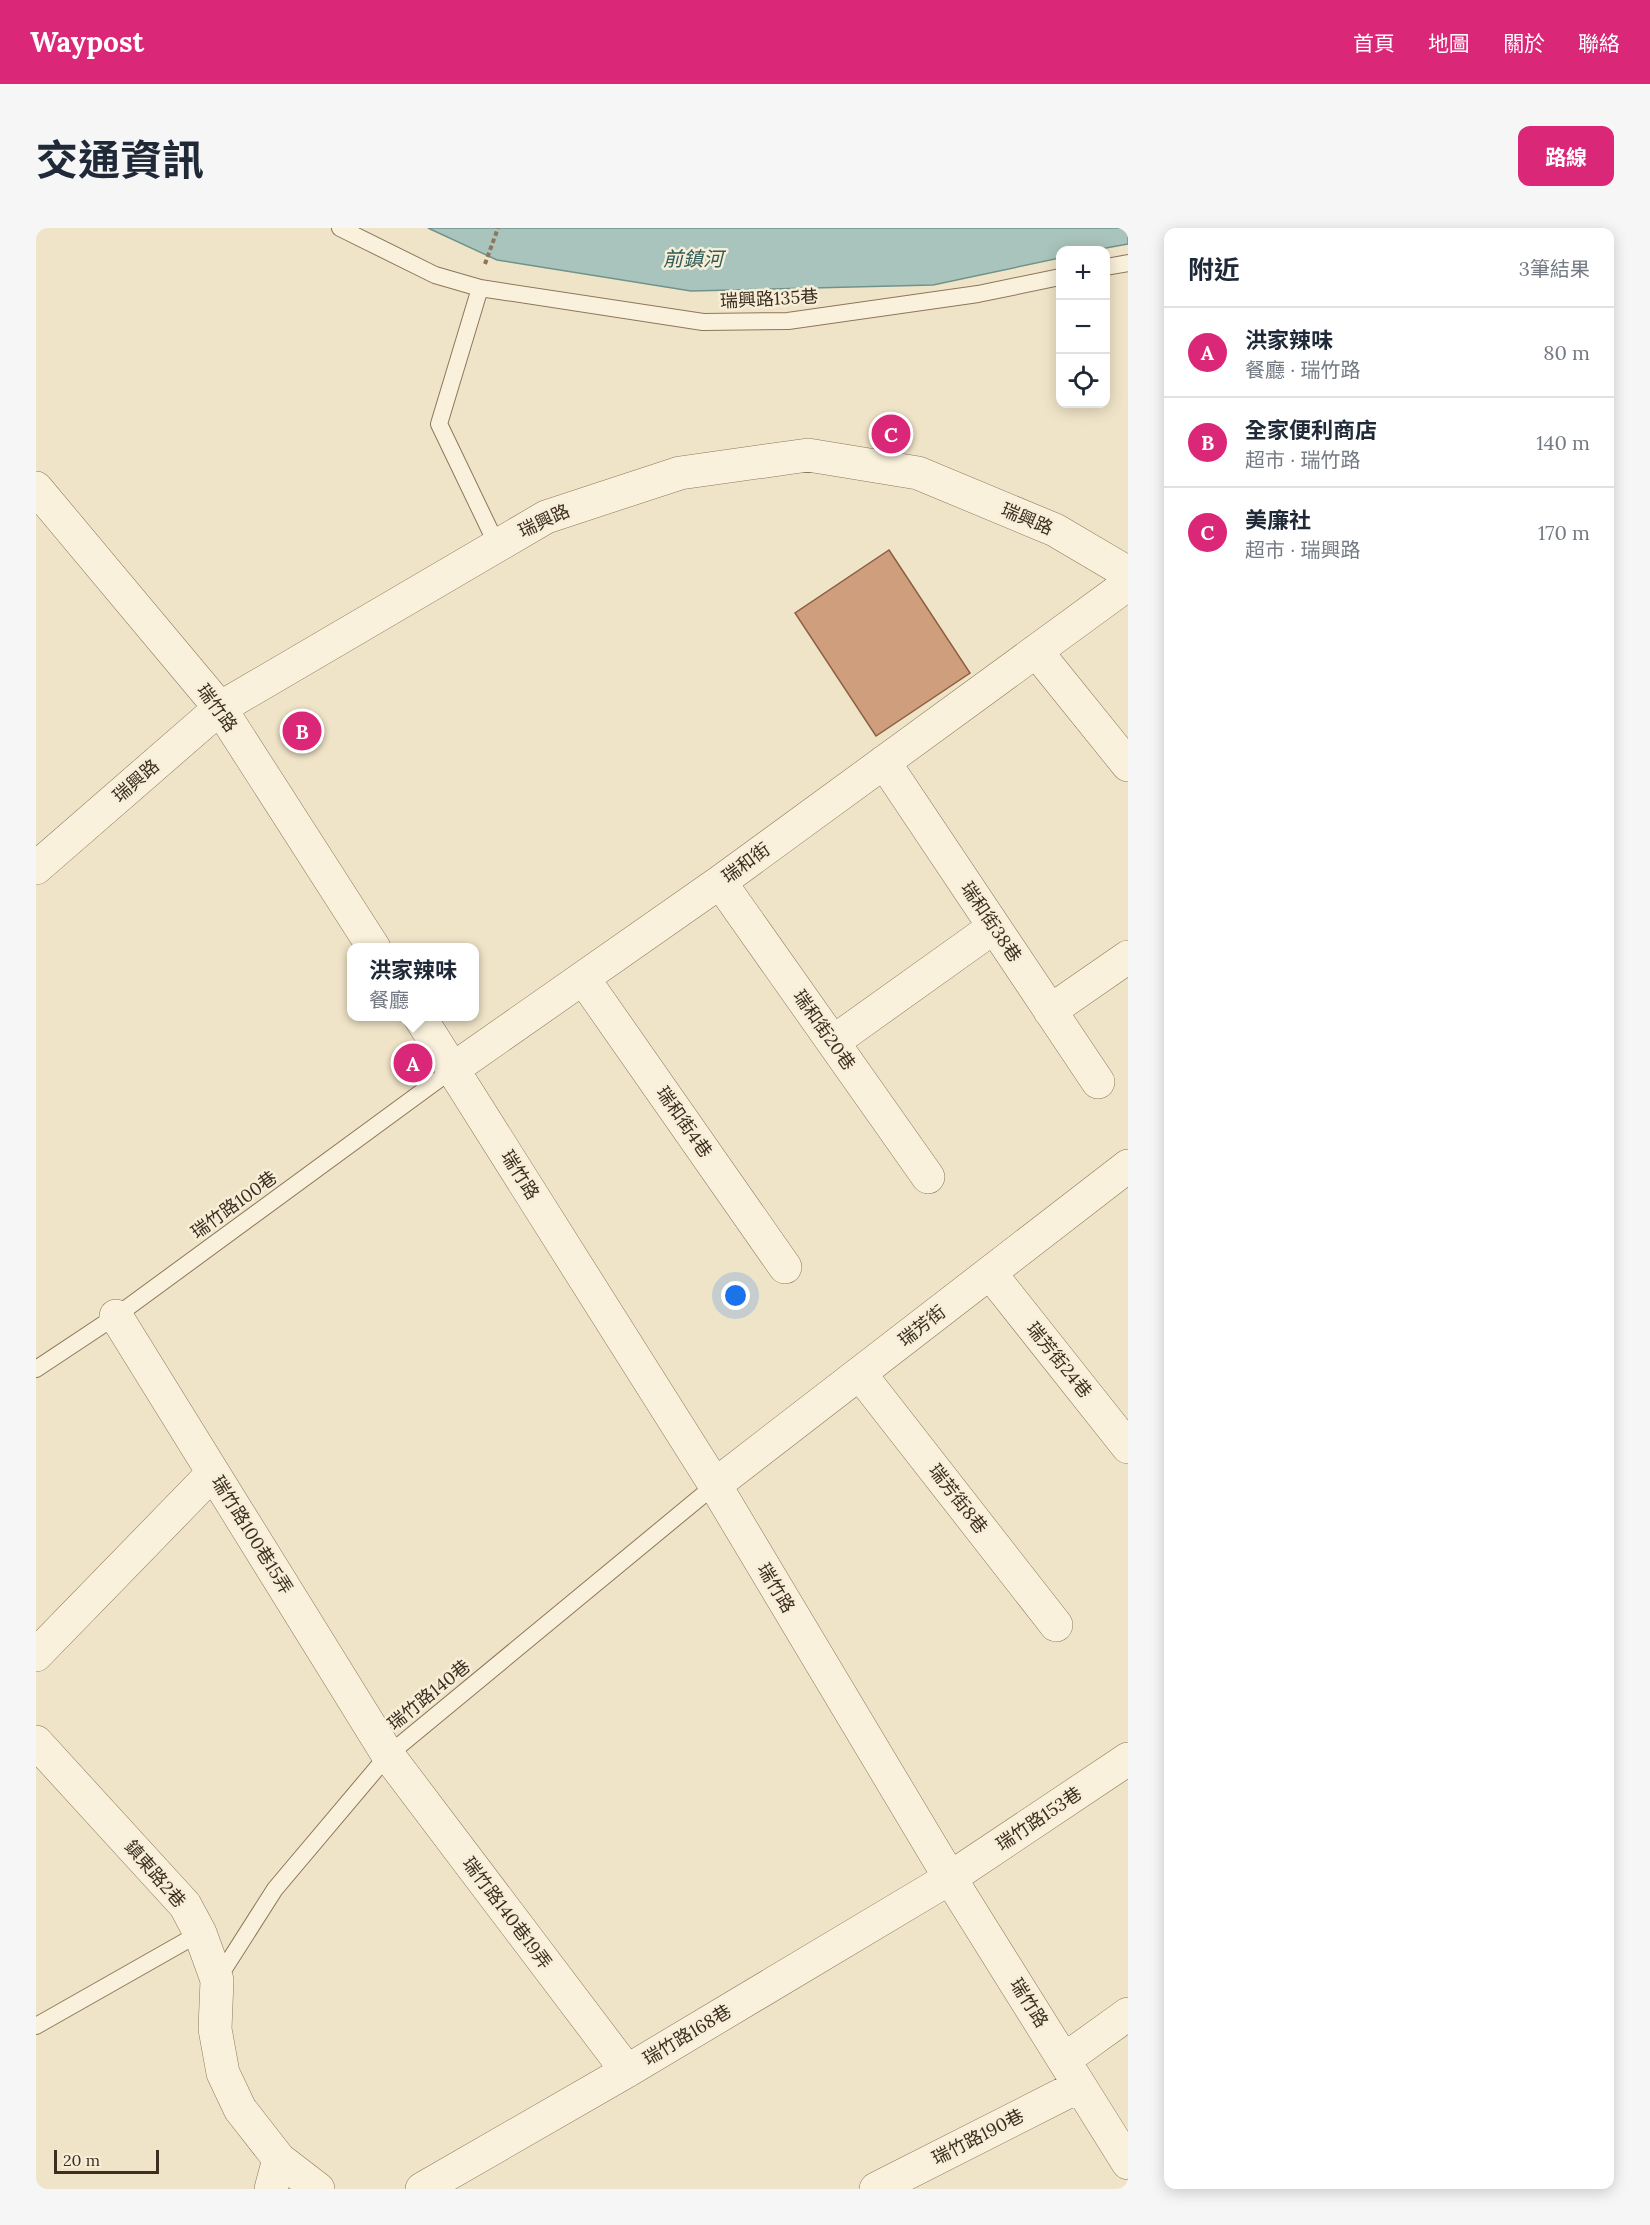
<!DOCTYPE html>
<html lang="zh-TW">
<meta charset="utf-8">
<style>
body{margin:0;font-family:Lora,"Noto Sans TC",serif;background:#f6f6f7;color:#1f2937}
.controls{position:absolute;right:18px;top:18px;display:grid;overflow:hidden;border-radius:12px;box-shadow:0 3px 15px #0003}
.controls button{width:54px;height:54px;display:grid;place-items:center;padding:0;border:0;border-bottom:2px solid #e0e1e3;background:#fff;color:#1f2937;font:30px sans-serif}
.scale{position:absolute;left:18px;bottom:15px;width:105px;box-sizing:border-box;padding-left:6px;border:3px solid #3d2e20;border-top:0;font-size:16px;line-height:21px;white-space:nowrap;color:#3d2e20;-webkit-text-stroke:4px #f7eed8;paint-order:stroke}
.you{position:absolute;left:700px;top:1068px;width:21px;height:21px;margin:-15px;border:4px solid #fff;border-radius:50%;background:#1a73e8;box-shadow:0 0 0 9px #1a73e833}
.badge{display:grid;place-items:center;width:39px;height:39px;border-radius:50%;background:#db2777;color:#fff;font-size:20px;font-weight:700}
.pin{position:absolute;translate:-50% -50%;border:3px solid #fff;box-shadow:0 2px 6px #0006}
.popup{position:absolute;left:311px;top:715px;width:132px;height:78px;box-sizing:border-box;display:grid;place-content:center;border-radius:12px;background:#fff;filter:drop-shadow(0 2px 4px #0005);font-size:20px;white-space:nowrap;color:#747a83}
.popup b{font-size:22px;color:#1f2937}
.popup::after{content:'';position:absolute;left:50%;top:100%;margin-left:-12px;border:12px solid transparent;border-top-color:#fff}
.list{margin:0;padding:0;list-style:none}
h2{display:flex;justify-content:space-between;align-items:center;height:78px;margin:0;padding:0 24px;font-size:26px}
h2 small{font-size:20px;font-weight:400;color:#747a83}
.list li{display:grid;grid-template-columns:39px 1fr auto;gap:18px;align-items:center;box-sizing:border-box;height:90px;padding:0 24px;border-top:2px solid #e0e1e3}
.list b{display:block;font-size:22px;white-space:nowrap}
.list p{margin:0;font-size:20px;white-space:nowrap;color:#747a83}
.list em{font-size:20px;font-style:normal;color:#747a83}
.icon{flex:none;width:33px;height:33px;fill:none;stroke:currentColor;stroke-width:2;stroke-linecap:round;stroke-linejoin:round}
.map{position:relative;flex:none;width:1092px;height:1961px;overflow:hidden;border-radius:12px}
header{display:flex;align-items:center;gap:36px;box-sizing:border-box;height:84px;padding:0 30px;background:#db2777;color:#fff}
header strong{font-size:28px}
nav{display:flex;gap:33px;margin-inline-start:auto;font-size:21px}
.intro{display:flex;align-items:center;justify-content:space-between;box-sizing:border-box;height:144px;padding:0 36px}
h1{margin:0;font-size:42px}
.button{padding:15px 27px;border-radius:12px;background:#db2777;color:#fff;font-size:21px;font-weight:700}
main{display:flex;gap:36px;padding:0 36px}
aside{flex:1;background:#fff;border-radius:12px;box-shadow:0 3px 15px #0003}
.map>svg:first-child{display:block}
</style>
<header>
<strong>Waypost</strong>
<nav><a>首頁</a><a>地圖</a><a>關於</a><a>聯絡</a></nav>
</header>
<div class="intro"><h1>交通資訊</h1><a class="button">路線</a></div>
<main>
<div class="map">
<svg width="1092" height="1961" viewBox="0 0 1092 1961">
<rect width="100%" height="100%" fill="#f0e4c8"/>
<path fill="#a9c4bc" stroke="#6f938a" stroke-width="1.5" d="M392,0H1092V16L1059,22H1024V30L897,57L655,63L461,32Z"/>
<path fill="#cf9f7d" stroke="#8d5f41" stroke-width="1.5" d="M853,322L934,445L840,508L759,385Z"/>
<g fill="none" stroke-linecap="round" stroke-linejoin="round">
<defs>
<path id="service" d="M304,0L399,47L444,60L667,94L752,93L942,66L1024,49
M1070,39L1092,35
M444,60L403,196L461,317
M0,1141L80,1088L417,841
M181,1752L239,1661L352,1527L679,1257
M0,1798L164,1705"/>
<path id="minor" d="M0,260L184,480L338,720
M1000,423L1092,537
M848,534L1062,854
M0,640L184,480L510,289L644,245L772,227L882,245L1019,302L1092,345
M684,654L892,949
M547,750L749,1039
M1014,783L1092,729
M383,788L679,1257L914,1650L1092,1935
M797,814L958,699
M417,841L684,654L1092,356
M954,1045L1092,1219
M80,1088L352,1527L591,1843
M824,1146L1020,1397
M679,1257L1092,938
M0,1427L177,1245
M0,1514L149,1677L164,1705L181,1752L179,1801L187,1845L204,1881L243,1931L282,1961
M1028,1832L1092,1786
M235,1961L243,1931
M386,1961L591,1843L914,1650L1092,1531
M840,1961L1043,1858"/>
</defs>
<use href="#service" stroke="#8d765c" stroke-width="18"/>
<use href="#minor" stroke="#8d765c" stroke-width="34"/>
<path stroke="#8d765c" stroke-width="4" stroke-dasharray="4.5 3" stroke-linecap="butt" d="M449,36L462,0"/>
<use href="#service" stroke="#faf1dc" stroke-width="16"/>
<use href="#minor" stroke="#faf1dc" stroke-width="33"/>
</g>
<g text-anchor="middle" stroke-width="5" stroke-linejoin="round" paint-order="stroke">
<g font-size="18" fill="#3d2e20" stroke="#f7eed8">
<text transform="translate(733 71) rotate(-3)" y="6">瑞興路135巷</text>
<text transform="translate(991 291) rotate(23)" y="6">瑞興路</text>
<text transform="translate(508 293) rotate(-25)" y="6">瑞興路</text>
<text transform="translate(181 480) rotate(54)" y="6">瑞竹路</text>
<text transform="translate(100 553) rotate(-41)" y="6">瑞興路</text>
<text transform="translate(710 635) rotate(-36)" y="6">瑞和街</text>
<text transform="translate(955 694) rotate(56)" y="6">瑞和街38巷</text>
<text transform="translate(788 802) rotate(55)" y="6">瑞和街20巷</text>
<text transform="translate(648 894) rotate(55)" y="6">瑞和街4巷</text>
<text transform="translate(484 947) rotate(58)" y="6">瑞竹路</text>
<text transform="translate(198 977) rotate(-36)" y="6">瑞竹路100巷</text>
<text transform="translate(886 1098) rotate(-38)" y="6">瑞芳街</text>
<text transform="translate(1023 1132) rotate(51)" y="6">瑞芳街24巷</text>
<text transform="translate(922 1271) rotate(52)" y="6">瑞芳街8巷</text>
<text transform="translate(216 1307) rotate(58)" y="6">瑞竹路100巷15弄</text>
<text transform="translate(740 1360) rotate(59)" y="6">瑞竹路</text>
<text transform="translate(393 1467) rotate(-39)" y="6">瑞竹路140巷</text>
<text transform="translate(1003 1591) rotate(-34)" y="6">瑞竹路153巷</text>
<text transform="translate(119 1646) rotate(49)" y="6">鎮東路2巷</text>
<text transform="translate(471 1685) rotate(53)" y="6">瑞竹路140巷19弄</text>
<text transform="translate(993 1775) rotate(58)" y="6">瑞竹路</text>
<text transform="translate(651 1807) rotate(-31)" y="6">瑞竹路168巷</text>
<text transform="translate(942 1909) rotate(-27)" y="6">瑞竹路190巷</text>
</g>
<g font-size="20" font-style="italic" fill="#2f5d5a" stroke="#f7eed8">
<text x="657" y="38">前鎮河</text>
</g>
</g>
</svg>
<div class="controls">
<button>+</button>
<button>−</button>
<button><svg class="icon" aria-label="locate" viewBox="0 0 24 24"><circle cx="12" cy="12" r="6"/><path d="M12 2v4M12 18v4M2 12h4M18 12h4"/></svg></button>
</div>
<div class="scale">20 m</div>
<div class="you"></div>
<div class="pin badge" style="left:377px;top:835px">A</div>
<div class="popup"><b>洪家辣味</b>餐廳</div>
<div class="pin badge" style="left:266px;top:503px">B</div>
<div class="pin badge" style="left:855px;top:206px">C</div>
</div>
<aside>
<h2>附近<small>3筆結果</small></h2>
<ul class="list">
<li><span class="badge">A</span><div><b>洪家辣味</b><p>餐廳 · 瑞竹路</p></div><em>80 m</em></li>
<li><span class="badge">B</span><div><b>全家便利商店</b><p>超市 · 瑞竹路</p></div><em>140 m</em></li>
<li><span class="badge">C</span><div><b>美廉社</b><p>超市 · 瑞興路</p></div><em>170 m</em></li>
</ul>
</aside>
</main>
